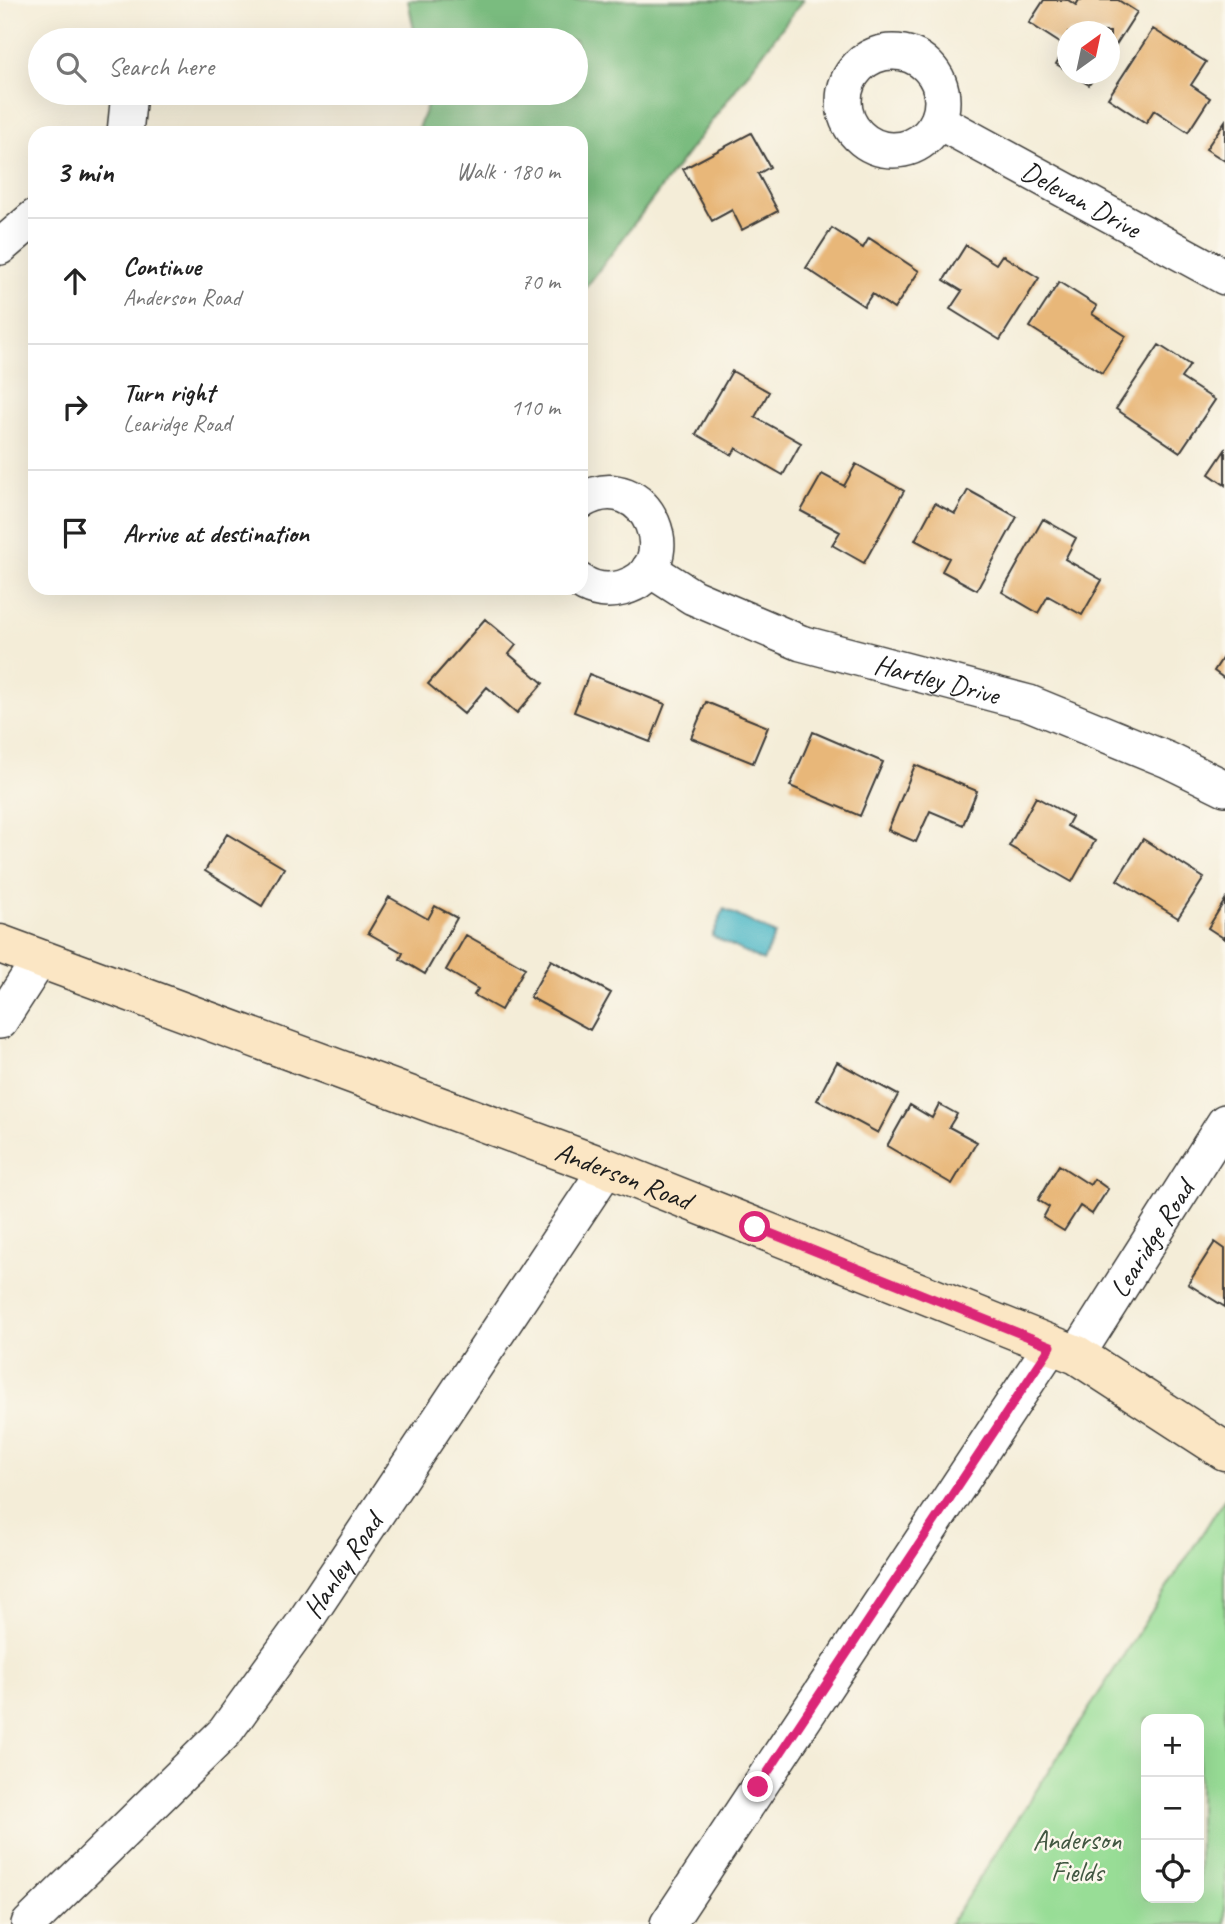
<!DOCTYPE html>
<meta charset="utf-8">
<style>
body{margin:0;font-family:Caveat,sans-serif;background:#f6f6f6;color:#222}
.controls{position:absolute;right:21px;bottom:21px;display:grid;overflow:hidden;border-radius:14px;box-shadow:0 7px 28px #0002}
.controls button{width:63px;height:63px;display:grid;place-items:center;padding:0;border:0;border-bottom:2px solid #e0e0e0;background:#fff;color:#222;font:35px sans-serif}
.compass{position:absolute;left:1057px;top:21px;width:63px;height:63px;border-radius:50%;background:#fff;box-shadow:0 7px 28px #0002;rotate:33deg}
.stop{position:absolute;width:21px;height:21px;margin:-16px;border:5px solid #db2777;border-radius:50%;background:#fff}
.stop.end{background:#db2777;border-color:#fff;box-shadow:0 2px 7px #0008}
.list{margin:0;padding:0;list-style:none}
h2{display:flex;justify-content:space-between;align-items:center;height:91px;margin:0;padding:0 28px;font-size:30px}
h2 small{font-size:23px;font-weight:400;color:#767676}
.list li{display:grid;grid-template-columns:46px 1fr auto;gap:21px;align-items:center;box-sizing:border-box;height:126px;padding:0 28px;border-top:2px solid #e0e0e0}
.list b{display:block;font-size:26px;white-space:nowrap}
.list p{margin:0;font-size:23px;white-space:nowrap;color:#767676}
.list em{font-size:23px;font-style:normal;color:#767676}
.icon{flex:none;width:38px;height:38px;fill:none;stroke:currentColor;stroke-width:2;stroke-linecap:round;stroke-linejoin:round}
.map{position:relative;flex:none;width:1225px;height:1924px;overflow:hidden}
.search{position:absolute;background:#fff;box-shadow:0 7px 28px #0002;left:28px;top:28px;width:560px;height:77px;display:flex;align-items:center;gap:18px;box-sizing:border-box;padding:0 24px;border-radius:38px;color:#767676;font-size:26px}
.panel{position:absolute;background:#fff;box-shadow:0 7px 28px #0002;left:28px;top:126px;width:560px;height:469px;border-radius:21px}
.map>svg:first-child{display:block}
</style>
<div class="map">
<svg width="1225" height="1924" viewBox="0 0 1225 1924">
<rect width="100%" height="100%" fill="#fbf7ec"/>
<filter id="ink" filterUnits="userSpaceOnUse"><feTurbulence type="fractalNoise" baseFrequency=".0143" numOctaves="2"/><feDisplacementMap in="SourceGraphic" scale="14" xChannelSelector="R" yChannelSelector="G"/><feConvolveMatrix kernelMatrix="1 2 1 2 8 2 1 2 1" color-interpolation-filters="sRGB"/></filter>
<filter id="wash" filterUnits="userSpaceOnUse"><feTurbulence type="fractalNoise" baseFrequency=".00686" numOctaves="4" result="noise"/><feDisplacementMap in="SourceGraphic" scale="28" xChannelSelector="R" yChannelSelector="G"/><feGaussianBlur stdDeviation="1.57" result="paint"/><feColorMatrix in="noise" values="0 0 0 0 0 0 0 0 0 0 0 0 0 0 0 0 0 1.4 0 .05"/><feComposite in="paint" operator="in"/></filter>
<g filter="url(#wash)">
<rect width="100%" height="100%" fill="#f4edd8"/>
<path fill="#98dd96" stroke="#5a7c59" stroke-width="2" fill-rule="evenodd" d="M1225,1498V1924H950ZM1146,1719H1199V1898H1146Z"/>
<path fill="#7abc7f" stroke="#4b6c4e" stroke-width="2" d="M408,0H803L581,294V133H416L429,101L427,93H576V40H416Z"/>
<path fill="#49b6c5" stroke="#326970" stroke-width="2" d="M724,909L775,934L763,961L712,936Z"/>
<g id="blocks">
<path fill="#e8b779" d="M1044,0H1068L1076,5L1079,0H1118L1137,12L1110,54V32H1068V71L1056,64L1066,47L1029,23Z
M1153,29L1206,62L1191,85L1210,98L1188,132L1154,110L1146,123L1108,98Z
M1071,74H1097L1089,85Z
M1225,121V161L1206,149Z
M751,133L770,167L758,174L778,211L742,230L732,210L712,221L683,169Z
M832,228L863,248L869,238L919,271L894,309L872,294L864,306L806,268Z
M966,245L996,264L1002,255L1039,278L1000,340L950,309L962,291L944,280Z
M1059,282L1097,306L1092,314L1126,336L1102,373L1030,327Z
M1159,345L1190,365L1181,378L1215,400L1180,452L1116,409Z
M732,371L769,392L755,417L801,443L783,475L736,448L732,455L696,434Z
M1225,450V485L1209,474Z
M856,464L904,491L864,563L832,545L840,532L801,511L822,474L844,486Z
M968,490L1017,517L977,590L942,571L949,558L915,540L935,503L955,514Z
M1043,519L1076,538L1065,559L1102,580L1082,615L1048,596L1038,613L1002,592Z
M485,619L516,645L509,654L543,683L517,713L487,687L464,714L428,684Z
M1225,654V679L1214,671Z
M589,674L665,704L650,742L574,712Z
M706,702L768,727L753,763L691,738Z
M813,732L883,762L860,816L790,786Z
M915,765L977,791L963,825L930,811L916,842L888,830Z
M1036,797L1072,817L1067,826L1095,841L1072,882L1009,846Z
M227,834L284,868L262,906L205,871Z
M1143,839L1204,878L1178,918L1117,880Z
M389,897L428,919L435,906L457,918L425,974L400,959L403,953L368,933Z
M1225,900V939L1208,928Z
M466,935L525,968L501,1010L474,995L478,989L446,970Z
M551,960L611,993L590,1030L530,997Z
M837,1062L898,1095L878,1133L817,1100Z
M939,1104L957,1114L949,1127L977,1142L952,1184L887,1146L910,1105L932,1118Z
M1059,1165L1090,1185L1094,1179L1108,1189L1092,1214L1080,1206L1064,1231L1043,1218L1049,1207L1038,1200Z
M1215,1242L1225,1249V1307L1188,1284Z"/>
</g>
</g>
<g filter="url(#ink)">
<use href="#blocks" fill-opacity="0" stroke="#3c3b38" stroke-width="2"/>
<g fill="none" stroke-linecap="round" stroke-linejoin="round">
<defs>
<g id="street">
<circle cx="893" cy="101" r="49"/>
<path id="s1" d="M938,121L1225,277"/>
<path d="M125,133L129,93"/>
<path d="M0,247L35,217"/>
<path d="M581,501C648,462 690,570 622,588C608,592 593,590 581,582"/>
<path id="s2" d="M649,569L693,597L801,643L1029,703L1168,760L1225,788"/>
<path d="M0,1021L40,959"/>
<path id="s3" d="M1077,1355L1225,1122"/>
<path id="s4" d="M29,1924L225,1732L303,1624L607,1168"/>
<path d="M668,1924L1051,1346"/>
</g>
<g id="secondary">
<path id="s5" d="M0,944L607,1168L1077,1355L1225,1451"/>
</g>
</defs>
<use href="#street" stroke="#3c3b38" stroke-width="38"/>
<use href="#secondary" stroke="#3c3b38" stroke-width="41"/>
<use href="#street" stroke="#fff" stroke-width="35"/>
<use href="#secondary" stroke="#fbe6c4" stroke-width="38"/>
</g>
</g>
<g fill="none" stroke-linecap="round" stroke-linejoin="round" filter="url(#ink)">
<path stroke="#db2777" stroke-width="9" d="M755,1227L1051,1346L758,1787"/>
</g>
<g text-anchor="middle" stroke-width="5" stroke-linejoin="round" paint-order="stroke">
<g font-size="28" fill="#1c1c1c" stroke="#fbf7ec">
<text dy="10" stroke="none"><textPath href="#s1" startOffset="163">Delevan Drive</textPath></text>
<text dy="10" stroke="none"><textPath href="#s2" startOffset="310">Hartley Drive</textPath></text>
<text dy="10" stroke="none"><textPath href="#s5" startOffset="665">Anderson Road</textPath></text>
<text dy="10" stroke="none"><textPath href="#s3" startOffset="138">Learidge Road</textPath></text>
<text dy="10" stroke="none"><textPath href="#s4" startOffset="478">Hanley Road</textPath></text>
</g>
<g font-size="28" fill="#415641" stroke="#fbf7ec">
<text x="1077" y="1849">Anderson<tspan x="1077" dy="32">Fields</tspan></text>
</g>
</g>
</svg>
<div class="controls">
<button>+</button>
<button>−</button>
<button><svg class="icon" aria-label="locate" viewBox="0 0 24 24"><circle cx="12" cy="12" r="6"/><path d="M12 2v4M12 18v4M2 12h4M18 12h4"/></svg></button>
</div>
<svg class="compass" viewBox="-18 -18 36 36"><path d="M0-13l5 13h-10z" fill="#e53935"/><path d="M0 13l5-13h-10z" fill="#767676"/></svg>
<div class="stop" style="left:755px;top:1227px"></div>
<div class="stop end" style="left:758px;top:1787px"></div>
<div class="search"><svg class="icon" aria-label="search" viewBox="0 0 24 24"><circle cx="10" cy="10" r="6"/><path d="M15 15l6 6"/></svg>Search here</div>
<section class="panel">
<h2>3 min<small>Walk · 180 m</small></h2>
<ul class="list">
<li><svg class="icon" aria-label="ahead" viewBox="0 0 24 24"><path d="M12 20V5M6 11l6-6 6 6"/></svg><div><b>Continue</b><p>Anderson Road</p></div><em>70 m</em></li>
<li><svg class="icon" aria-label="right" viewBox="0 0 24 24"><path d="M7 20v-9h11M14 6l5 5-5 5"/></svg><div><b>Turn right</b><p>Learidge Road</p></div><em>110 m</em></li>
<li><svg class="icon" aria-label="arrive" viewBox="0 0 24 24"><path d="M6 21V4h12l-3 4 3 4H6"/></svg><div><b>Arrive at destination</b></div></li>
</ul>
</section>
</div>
